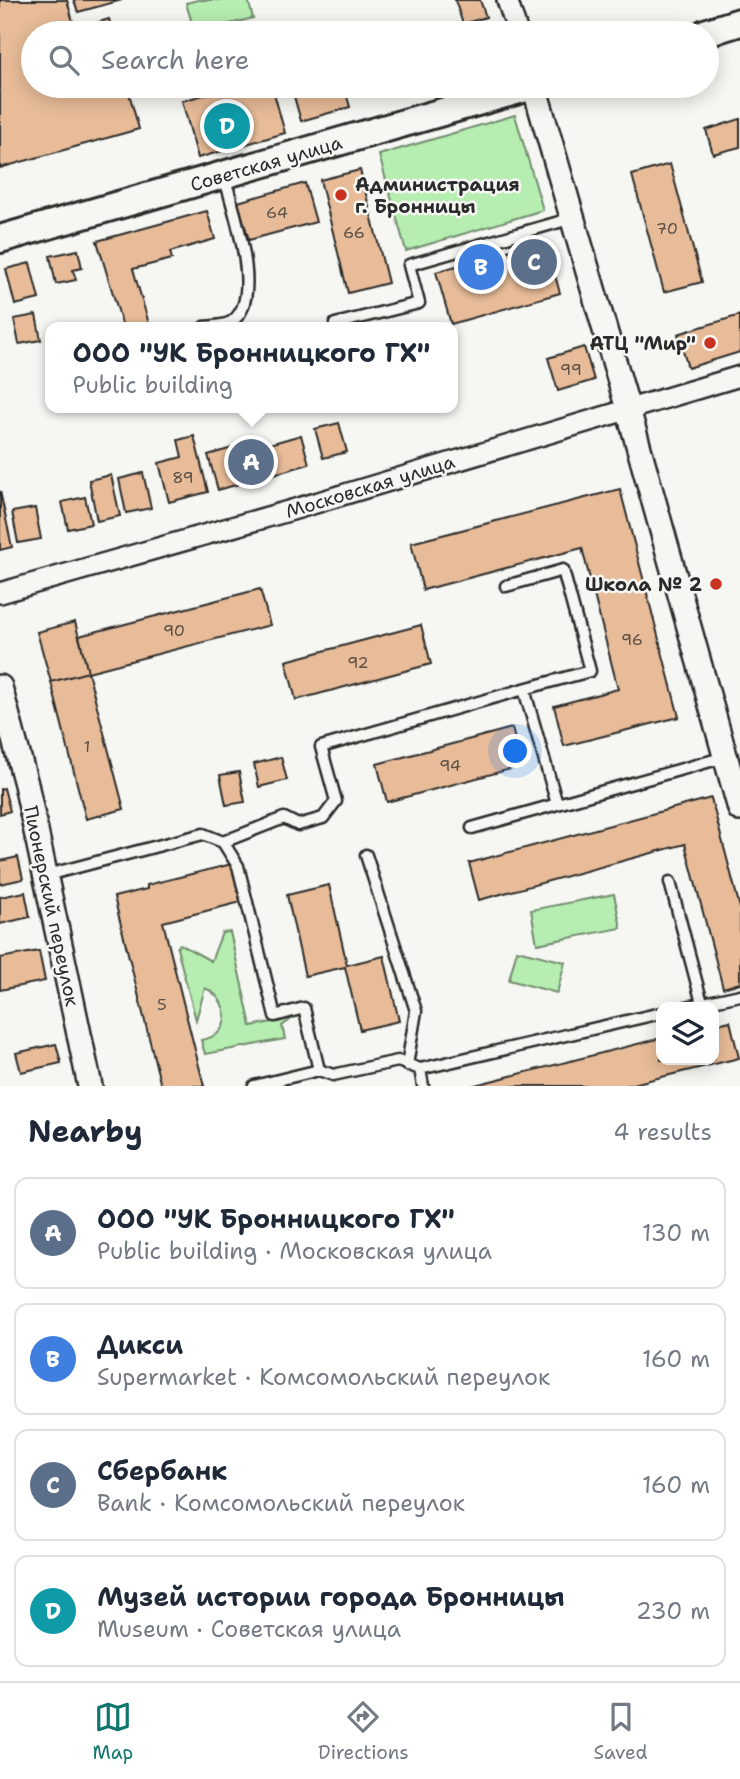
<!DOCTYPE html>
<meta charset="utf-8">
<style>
body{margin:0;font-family:"Shantell Sans",sans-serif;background:#f6f6f7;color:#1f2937}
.controls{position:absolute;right:21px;bottom:21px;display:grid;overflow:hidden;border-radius:14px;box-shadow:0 4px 18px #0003}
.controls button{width:63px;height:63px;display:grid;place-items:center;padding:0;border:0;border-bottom:2px solid #e0e1e3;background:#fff;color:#1f2937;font:35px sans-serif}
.you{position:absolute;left:516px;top:752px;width:24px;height:24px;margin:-18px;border:5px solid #fff;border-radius:50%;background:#1a73e8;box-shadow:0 0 0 10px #1a73e833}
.badge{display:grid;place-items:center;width:46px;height:46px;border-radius:50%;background:#0f766e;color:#fff;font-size:23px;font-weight:700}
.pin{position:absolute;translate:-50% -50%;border:4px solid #fff;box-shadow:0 2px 7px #0006}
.popup{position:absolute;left:45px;top:322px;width:413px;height:91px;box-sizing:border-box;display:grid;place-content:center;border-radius:14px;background:#fff;filter:drop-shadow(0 2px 5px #0005);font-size:23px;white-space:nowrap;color:#747a83}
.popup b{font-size:26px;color:#1f2937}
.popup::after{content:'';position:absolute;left:50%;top:100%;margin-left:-14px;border:14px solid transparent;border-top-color:#fff}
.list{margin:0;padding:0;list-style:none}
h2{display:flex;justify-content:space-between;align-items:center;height:91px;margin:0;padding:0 28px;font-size:30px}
h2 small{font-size:23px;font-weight:400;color:#747a83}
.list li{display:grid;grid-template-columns:46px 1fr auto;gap:21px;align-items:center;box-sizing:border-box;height:112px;margin:0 14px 14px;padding:0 14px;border:2px solid #e0e1e3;border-radius:14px}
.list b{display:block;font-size:26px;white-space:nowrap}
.list p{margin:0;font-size:23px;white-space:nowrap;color:#747a83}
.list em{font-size:23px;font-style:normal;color:#747a83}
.icon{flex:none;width:38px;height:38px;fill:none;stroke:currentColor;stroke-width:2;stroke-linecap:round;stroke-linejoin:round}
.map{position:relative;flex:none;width:740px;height:1086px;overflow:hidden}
.search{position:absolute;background:#fff;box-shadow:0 4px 18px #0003;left:21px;right:21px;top:21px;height:77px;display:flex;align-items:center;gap:18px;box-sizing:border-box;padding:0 24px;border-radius:38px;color:#747a83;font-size:26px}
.sheet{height:595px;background:#fff}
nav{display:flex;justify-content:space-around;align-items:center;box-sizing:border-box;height:98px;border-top:2px solid #e0e1e3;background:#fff;font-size:19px;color:#747a83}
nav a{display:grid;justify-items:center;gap:4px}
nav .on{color:#0f766e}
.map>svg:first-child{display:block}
</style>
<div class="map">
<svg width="740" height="1086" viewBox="0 0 740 1086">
<rect width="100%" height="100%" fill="#f6f6f2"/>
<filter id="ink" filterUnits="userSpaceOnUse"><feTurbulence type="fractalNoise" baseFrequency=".0143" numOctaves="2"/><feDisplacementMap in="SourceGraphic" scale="14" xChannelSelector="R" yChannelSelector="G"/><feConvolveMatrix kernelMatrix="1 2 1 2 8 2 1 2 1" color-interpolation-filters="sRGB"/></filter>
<g filter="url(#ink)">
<path fill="#b6edb0" stroke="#708c6e" stroke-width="2" d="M198,0H248L253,18L195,33L186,3Z
M515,115L543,210L406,251L379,155Z
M614,894L621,928L537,944L531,910Z
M230,932L251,1026L293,1018L282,1026L285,1039L205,1054L201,1040C206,1039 213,1037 217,1034C233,1019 222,995 205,988L196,1020L177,948L180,944L211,961L222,933Z
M517,950L565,962L557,993L509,980Z"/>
<path fill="#e8bc98" stroke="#2b2b2b" stroke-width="2" d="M0,0H67L75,29L109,19L113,33H33V86H127L139,129L0,168Z
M74,0H122L78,12Z
M455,0H480L486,17L463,24Z
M235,86H272L285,133L198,158L182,101Z
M291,86H344L350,107L301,121Z
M740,119V147L713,154L706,130Z
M670,164L702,282L664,292L632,175Z
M360,170L388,283L348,293L320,180Z
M305,183L316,222L249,240L238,202Z
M207,211L215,239L170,252L172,259L133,269L149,324L123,327L97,241Z
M545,240L560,293L451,324L436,272Z
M78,250L82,268L73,270L76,280L56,284L50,256Z
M30,263L39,299L15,305L6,269Z
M36,315L41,340L19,344L14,319Z
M740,315V352L688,368L678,334Z
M584,347L594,380L558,391L548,358Z
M339,423L347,452L323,458L315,429Z
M301,435L309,464L218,490L208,455L264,439L266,445Z
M194,436L208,492L169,502L159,463L182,457L178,440Z
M143,473L151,508L126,513L119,479Z
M111,475L120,516L97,521L89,480Z
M620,489L679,717L564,746L554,706L618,689L582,548L423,590L411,543Z
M0,491L12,547L0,550Z
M85,497L91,524L68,529L62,502Z
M35,508L41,539L18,543L12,512Z
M260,589L270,625L88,672L79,636Z
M75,622L88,672L51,682L37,632Z
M421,625L431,664L296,700L286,661Z
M88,672L124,809L86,819L51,682Z
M512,728L522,766L387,802L377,764Z
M281,757L287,780L259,787L254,764Z
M239,772L245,802L226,805L220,775Z
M4,788L10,811L0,814V789Z
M711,798L740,908V983L723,988L685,844L479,900L469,863Z
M18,857L23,879L0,884V861Z
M232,864L241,902L163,922L204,1086H161L114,897L147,889V885Z
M329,885L347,965L384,956L399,1021L360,1030L345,967L305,976L287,895Z
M25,892L30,917L0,924V897Z
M39,951L45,981L0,990V958Z
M730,1021L739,1058L625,1086H471L661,1038V1060H714V1025Z
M56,1044L61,1063L21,1072L16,1053Z"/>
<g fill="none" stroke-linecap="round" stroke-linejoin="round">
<defs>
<path id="service" d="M335,324L419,303L409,265L573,218
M204,327C212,326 225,326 231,322C266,300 232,207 224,175
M506,586L563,570L590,671L524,689L557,804
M472,828L725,757
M223,842L284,818L298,825L323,818L336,801L321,747L524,689
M366,855L416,1011L407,1065
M47,875L203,834L223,842L238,866L275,1016L304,1008L319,1070L254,1086
M670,882L702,1003
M686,1007L740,995
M420,1069L423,1086
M319,1070L333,1075L398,1061L420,1069L661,1013"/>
<path id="minor" d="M507,0L518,33
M0,593L292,510L740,376"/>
<path id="tertiary" d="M534,86L628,409L740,809
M0,687L26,784L90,1086"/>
<path id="secondary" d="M705,33L740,22
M0,239L533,86"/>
</defs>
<use href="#service" stroke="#2b2b2b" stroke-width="15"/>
<use href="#minor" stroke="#2b2b2b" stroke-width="24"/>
<use href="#tertiary" stroke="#2b2b2b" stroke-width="28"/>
<use href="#secondary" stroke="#2b2b2b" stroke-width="32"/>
<use href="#service" stroke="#f6f6f2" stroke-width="10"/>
<use href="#minor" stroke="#f6f6f2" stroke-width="19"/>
<use href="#tertiary" stroke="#f6f6f2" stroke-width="23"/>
<use href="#secondary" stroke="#f6f6f2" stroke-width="26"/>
</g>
</g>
<g fill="#c8321e" stroke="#f6f6f2" stroke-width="2.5">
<circle cx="341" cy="195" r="7"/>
<circle cx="710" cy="343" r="7"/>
<circle cx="716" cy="584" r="7"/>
</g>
<g text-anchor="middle" stroke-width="5" stroke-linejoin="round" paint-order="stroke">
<g font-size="16" fill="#5a4f46">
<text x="277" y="218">64</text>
<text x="667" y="234">70</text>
<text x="354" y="238">66</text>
<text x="571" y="375">99</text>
<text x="183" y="483">89</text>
<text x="174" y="636">90</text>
<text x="632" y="645">96</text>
<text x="358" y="668">92</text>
<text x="87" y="752">1</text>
<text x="450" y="771">94</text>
<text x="162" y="1010">5</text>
</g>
<g font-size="19" fill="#2b2b2b" stroke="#f6f6f2">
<text transform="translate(266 163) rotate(-16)" y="7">Советская улица</text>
<text transform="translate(370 486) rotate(-17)" y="7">Московская улица</text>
<text transform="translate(52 906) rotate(78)" y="7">Пионерский переулок</text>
</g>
<g font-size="19" font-weight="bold" fill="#2b2b2b" stroke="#f6f6f2" text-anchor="end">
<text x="355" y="191" text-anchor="start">Администрация<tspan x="355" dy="22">г. Бронницы</tspan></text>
<text x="696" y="350">АТЦ "Мир"</text>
<text x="702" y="591">Школа № 2</text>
</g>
</g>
</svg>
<div class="controls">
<button><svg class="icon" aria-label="layers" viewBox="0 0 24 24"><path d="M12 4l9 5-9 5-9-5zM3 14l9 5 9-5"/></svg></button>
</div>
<div class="you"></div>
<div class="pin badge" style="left:251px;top:462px;background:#5c6f8a">A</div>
<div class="popup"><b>ООО &quot;УК Бронницкого ГХ&quot;</b>Public building</div>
<div class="pin badge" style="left:481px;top:267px;background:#3f7fe0">B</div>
<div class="pin badge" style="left:534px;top:262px;background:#5c6f8a">C</div>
<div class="pin badge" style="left:227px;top:126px;background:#0f9aa8">D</div>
<div class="search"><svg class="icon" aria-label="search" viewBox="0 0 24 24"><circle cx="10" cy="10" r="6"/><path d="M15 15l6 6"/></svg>Search here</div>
</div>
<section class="sheet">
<h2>Nearby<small>4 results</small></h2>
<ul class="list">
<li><span class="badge" style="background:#5c6f8a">A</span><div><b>ООО &quot;УК Бронницкого ГХ&quot;</b><p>Public building · Московская улица</p></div><em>130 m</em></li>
<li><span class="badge" style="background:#3f7fe0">B</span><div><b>Дикси</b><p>Supermarket · Комсомольский переулок</p></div><em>160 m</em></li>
<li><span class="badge" style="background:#5c6f8a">C</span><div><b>Сбербанк</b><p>Bank · Комсомольский переулок</p></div><em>160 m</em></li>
<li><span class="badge" style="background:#0f9aa8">D</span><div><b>Музей истории города Бронницы</b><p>Museum · Советская улица</p></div><em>230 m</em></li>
</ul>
</section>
<nav>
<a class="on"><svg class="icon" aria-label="map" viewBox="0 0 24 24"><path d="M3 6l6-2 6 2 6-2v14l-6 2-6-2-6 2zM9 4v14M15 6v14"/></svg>Map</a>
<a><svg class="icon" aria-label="directions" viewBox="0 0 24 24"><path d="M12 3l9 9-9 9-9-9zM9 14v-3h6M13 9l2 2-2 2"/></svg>Directions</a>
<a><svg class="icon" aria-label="saved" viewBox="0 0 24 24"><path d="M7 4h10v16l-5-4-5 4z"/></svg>Saved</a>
</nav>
